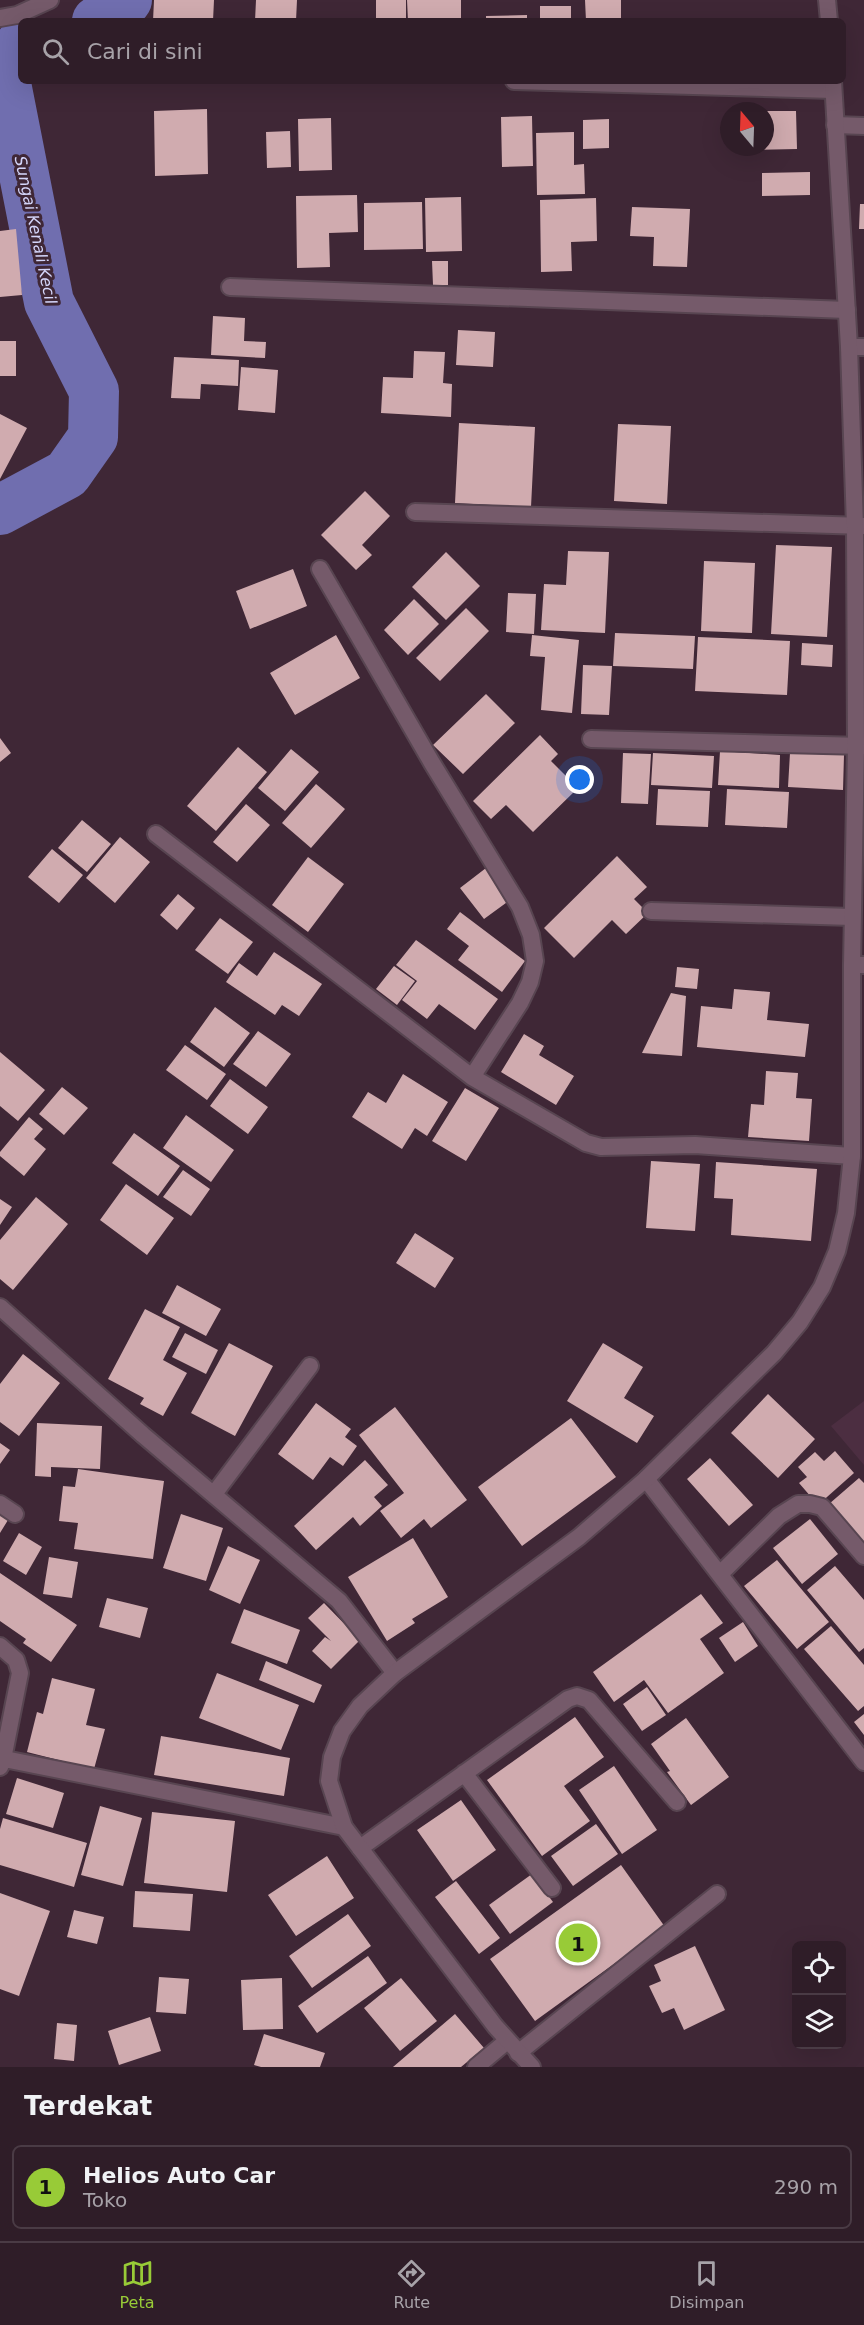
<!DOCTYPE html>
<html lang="id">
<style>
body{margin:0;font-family:"DejaVu Sans",sans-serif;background:#3b2a34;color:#f1f3f6}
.controls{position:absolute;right:18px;bottom:18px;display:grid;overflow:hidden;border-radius:9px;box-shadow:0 6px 24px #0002}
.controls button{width:54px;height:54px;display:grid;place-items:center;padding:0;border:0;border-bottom:2px solid #4a3b45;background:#2f1d28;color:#f1f3f6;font:30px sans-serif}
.compass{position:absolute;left:720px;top:102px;width:54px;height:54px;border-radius:50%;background:#2f1d28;box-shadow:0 6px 24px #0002;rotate:341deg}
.you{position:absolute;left:580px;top:780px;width:21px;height:21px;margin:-15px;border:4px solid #fff;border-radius:50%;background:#1a73e8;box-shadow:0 0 0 9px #1a73e833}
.badge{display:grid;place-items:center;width:39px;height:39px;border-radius:50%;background:#98cb37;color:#111;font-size:20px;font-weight:700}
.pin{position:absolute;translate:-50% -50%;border:3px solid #fff;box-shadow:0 2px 6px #0006}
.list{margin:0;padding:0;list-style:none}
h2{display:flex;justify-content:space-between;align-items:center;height:78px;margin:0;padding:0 24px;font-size:26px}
h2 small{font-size:20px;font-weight:400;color:#a7a2a8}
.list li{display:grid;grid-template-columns:39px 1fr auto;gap:18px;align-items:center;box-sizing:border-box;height:84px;margin:0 12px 12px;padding:0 12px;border:2px solid #4a3b45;border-radius:9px}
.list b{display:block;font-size:22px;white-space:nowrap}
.list p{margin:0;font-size:20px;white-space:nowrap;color:#a7a2a8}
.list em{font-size:20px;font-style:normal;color:#a7a2a8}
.icon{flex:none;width:33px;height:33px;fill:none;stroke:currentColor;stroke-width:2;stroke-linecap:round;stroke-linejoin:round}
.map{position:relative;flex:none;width:864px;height:2067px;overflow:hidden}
.search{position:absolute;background:#2f1d28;box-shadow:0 6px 24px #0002;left:18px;right:18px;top:18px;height:66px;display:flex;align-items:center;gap:15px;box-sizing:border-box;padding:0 21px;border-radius:9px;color:#a7a2a8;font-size:22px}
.sheet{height:174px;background:#2f1d28}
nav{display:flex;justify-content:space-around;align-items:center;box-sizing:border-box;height:84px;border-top:2px solid #4a3b45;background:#2f1d28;font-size:16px;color:#a7a2a8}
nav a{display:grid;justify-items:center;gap:3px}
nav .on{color:#98cb37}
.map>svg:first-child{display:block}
</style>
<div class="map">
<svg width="864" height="2067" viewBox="0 0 864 2067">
<rect width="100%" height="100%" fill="#3f2736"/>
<path fill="#4c2e41" d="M864,1401V1465L831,1426Z"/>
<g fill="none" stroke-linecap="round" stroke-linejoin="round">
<path stroke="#706eaf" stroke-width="50" d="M97,21L120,8L127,0
M0,510L67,474L93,437L94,391L49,302L4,73L21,43"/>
</g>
<path fill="#d0abaf" d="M154,0H214L213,21H153Z
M256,0H297L296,21H255Z
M376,0H406V21H376Z
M407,0H461V21H408Z
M585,0H621V21H586Z
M540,6H571V21H540Z
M527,15V21H486V16Z
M207,109L208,174L155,176L154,111Z
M765,111H796L797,149L747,150V147H765Z
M532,116L533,166L502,167L501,117Z
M331,118L332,170L299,171L298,119Z
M609,119V148L583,149V120Z
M290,131L291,167L267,168L266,132Z
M574,132V165L584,164L585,194L537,195L536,133Z
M810,172V195L762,196V173Z
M357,195L358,232L329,233L330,267L297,268L296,196Z
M461,197L462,251L426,252L425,198Z
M596,198L597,241L571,242L572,271L541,272L540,200Z
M422,202L423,249L364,250V203Z
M860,204H864V229H859Z
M632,207L690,209L687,267L653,266L654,237L630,236Z
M16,229L22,295L0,297V231Z
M432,261H448V285H433Z
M213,316L245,318L244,341L266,342L265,358L211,355Z
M458,330L495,332L493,367L456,365Z
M0,341H16V376H0Z
M414,351L445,352L443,383L452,384L451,417L381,413L383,377L413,378Z
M174,357L239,360L238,386L201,384L200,399L171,398Z
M241,367L278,370L275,413L238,410Z
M0,414L27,428L0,479Z
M459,423L535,427L531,507L455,503Z
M618,424L671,426L667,504L614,501Z
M365,491L390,516L362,545L372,555L356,570L321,535Z
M776,545L832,547L827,637L771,634Z
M568,551L609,552L605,633L541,630L544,584L566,585Z
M446,552L480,586L446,620L412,587Z
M704,561L755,563L752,633L701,631Z
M293,569L307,606L250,629L236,591Z
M508,593L536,594L534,634L506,632Z
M414,599L439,624L408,655L384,630Z
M466,608L489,631L440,681L416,658Z
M615,633L695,636L693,669L613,666Z
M336,635L360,678L295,715L270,673Z
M532,635L579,640L572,713L541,710L545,657L530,656Z
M698,637L790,641L787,695L695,691Z
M802,643L833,645L832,667L801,665Z
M583,665L612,666L609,715L581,714Z
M486,694L515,723L463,774L433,745Z
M540,735L558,754L551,761L578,788L533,832L506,805L491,819L473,801Z
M0,738L11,753L0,762Z
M238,747L267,772L216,831L187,806Z
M291,749L319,772L285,811L258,788Z
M720,751L780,755L779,788L718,785Z
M623,753L651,754L648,804L621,803Z
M653,753L714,756L712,788L651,785Z
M790,753L844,755L843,790L788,787Z
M316,784L345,809L311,848L282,823Z
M658,789L710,791L708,827L656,825Z
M727,789L789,792L787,828L725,825Z
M246,804L270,825L237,862L213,842Z
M82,820L111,844L87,872L58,848Z
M120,837L150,862L115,903L86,878Z
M52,849L83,875L59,903L28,877Z
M617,856L647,887L634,899L648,913L626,934L612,920L574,958L544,928Z
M308,857L344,884L308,932L272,905Z
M486,868L510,900L484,919L460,888Z
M178,894L195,908L177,930L160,915Z
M460,912L525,961L502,992L458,960L469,946L447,929Z
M220,918L253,942L228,974L195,950Z
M416,940L498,999L475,1030L439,1004L427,1019L402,1000L417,981L396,965Z
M274,952L322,984L299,1016L282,1005L275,1015L226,982L239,963L257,976Z
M394,966L415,981L397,1005L376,989Z
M677,967L699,969L697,989L675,987Z
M734,989L770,992L767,1020L809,1024L805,1057L697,1047L701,1006L732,1009Z
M671,993L686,996L682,1056L642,1053Z
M215,1007L250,1033L224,1067L190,1042Z
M258,1031L291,1054L266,1087L233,1064Z
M524,1034L544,1046L539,1055L574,1076L556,1105L501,1072Z
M185,1045L226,1074L207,1100L166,1070Z
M0,1052L45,1090L18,1121L0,1106Z
M766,1071L798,1073L796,1098L812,1099L809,1141L748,1137L751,1104L764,1105Z
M403,1074L448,1102L427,1136L415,1128L402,1149L352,1117L368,1092L386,1103Z
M230,1079L268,1107L248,1134L210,1106Z
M62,1087L88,1108L64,1135L39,1114Z
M465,1088L499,1108L466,1161L432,1141Z
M186,1115L234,1150L211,1182L163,1148Z
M29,1117L43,1129L34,1139L46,1149L24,1176L0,1156V1152Z
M134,1133L180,1166L158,1196L112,1163Z
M651,1161L700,1164L695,1231L646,1228Z
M716,1162L817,1169L811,1241L731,1235L733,1199L714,1198Z
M183,1170L210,1189L191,1216L163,1197Z
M126,1184L174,1218L147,1255L100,1220Z
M36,1197L68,1224L13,1290L0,1279V1240Z
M0,1199L12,1207L0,1225Z
M415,1233L454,1258L435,1288L396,1263Z
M177,1285L221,1309L206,1336L162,1313Z
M145,1309L180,1327L163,1360L187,1373L163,1416L140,1404L144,1398L108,1379Z
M185,1333L218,1350L206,1374L172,1357Z
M229,1343L273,1366L235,1436L191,1413Z
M603,1343L643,1367L624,1398L654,1416L637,1443L567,1401Z
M23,1354L60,1383L19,1436L0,1422V1384Z
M768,1394L815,1439L778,1478L731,1433Z
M316,1403L351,1429L345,1437L357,1446L343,1466L330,1457L313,1480L278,1454Z
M395,1407L467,1500L431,1528L424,1519L401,1538L380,1511L404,1493L359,1435Z
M571,1418L616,1477L522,1546L478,1487Z
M37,1423L102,1426L100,1469L51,1467V1477L35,1476Z
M0,1443L10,1450L0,1464Z
M835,1451L854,1473L818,1505L799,1483L807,1477L798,1467L815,1452L824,1461Z
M710,1458L753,1505L729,1526L687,1479Z
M365,1460L388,1485L374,1497L382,1506L360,1526L353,1517L316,1550L294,1526Z
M78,1469L164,1481L153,1559L74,1549L78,1523L59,1521L63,1486L75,1487Z
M859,1478L864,1483V1542L829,1504Z
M181,1514L223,1528L206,1581L163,1568Z
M0,1515L8,1520L0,1533Z
M810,1519L838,1554L802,1584L773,1548Z
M19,1533L42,1547L26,1575L3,1561Z
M413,1538L448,1597L412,1619L415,1623L387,1641L348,1577Z
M228,1546L260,1560L240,1604L209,1590Z
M49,1557L78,1562L72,1598L43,1594Z
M777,1560L829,1622L797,1649L744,1586Z
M835,1566L864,1600V1648L859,1652L807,1590Z
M0,1573L77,1625L51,1662L23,1643L26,1639L0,1621Z
M701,1594L723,1623L700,1639L724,1673L668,1713L644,1680L614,1702L593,1672Z
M107,1598L148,1608L140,1638L99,1627Z
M324,1603L360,1640L331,1669L312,1651L325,1637L331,1641L308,1618Z
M244,1609L300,1630L287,1664L231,1643Z
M743,1622L758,1646L735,1662L719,1638Z
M831,1626L864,1665V1706L858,1711L804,1649Z
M266,1661L322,1685L314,1703L259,1680Z
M217,1673L299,1705L281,1750L199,1718Z
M52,1678L95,1689L86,1725L105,1729L94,1769L27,1752L37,1712L43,1714Z
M647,1687L666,1715L642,1731L623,1704Z
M864,1714V1735L854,1722Z
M575,1717L604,1757L564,1786L590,1821L542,1856L487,1780Z
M686,1718L729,1777L691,1805L667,1772L670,1771L651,1744Z
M161,1736L290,1758L284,1796L154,1775Z
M614,1766L657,1830L622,1854L579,1790Z
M17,1778L64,1793L53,1828L6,1814Z
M461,1800L496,1850L453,1881L417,1830Z
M100,1806L142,1818L123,1886L81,1875Z
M152,1812L235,1821L227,1892L144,1883Z
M3,1818L87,1843L74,1887L0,1865V1829Z
M596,1824L618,1854L573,1886L551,1856Z
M327,1856L354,1898L296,1936L268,1895Z
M621,1865L665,1927L535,2021L490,1959Z
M532,1874L553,1902L510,1934L489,1905Z
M456,1881L500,1938L479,1954L435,1897Z
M135,1891L193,1894L190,1931L133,1927Z
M0,1893L50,1911L19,1996L0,1989Z
M74,1910L104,1917L97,1944L67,1937Z
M348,1914L371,1946L312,1988L289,1956Z
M695,1946L725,2010L684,2030L674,2008L662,2013L649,1986L661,1981L654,1965Z
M368,1956L387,1983L317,2033L298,2006Z
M159,1977L189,1979L186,2014L156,2012Z
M282,1978L283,2029L243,2030L241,1980Z
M401,1978L437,2021L400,2051L364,2008Z
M455,2014L484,2048L461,2067H393Z
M150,2017L161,2051L119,2065L108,2031Z
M57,2023L77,2025L74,2061L54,2059Z
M264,2034L325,2053L320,2067H261L254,2065Z"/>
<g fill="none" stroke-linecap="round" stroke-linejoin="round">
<defs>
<path id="service" d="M651,911L852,917
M518,2053L717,1894"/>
<path id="minor" d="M0,18L17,15L50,0
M514,81L833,90
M835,125L864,126
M230,287L847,310
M849,347H864
M415,512L864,526
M320,569L432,763L520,907L531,935L535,961L530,982L520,1003L472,1077
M591,739L864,746
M156,834L472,1077L586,1143L601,1147L695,1145L852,1156
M852,965H864
M0,1307L143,1435L339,1601L395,1673
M646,1479L864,1762
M214,1494L310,1366
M0,1504L15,1514
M720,1574L779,1516L798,1504H810L822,1507L864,1556
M0,1646L16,1660L20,1673L3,1759L0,1767
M0,1758L344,1827
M464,1773L552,1888
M360,1848L568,1699L577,1696L589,1700L677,1802
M476,2067L507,2041"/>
<path id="tertiary" d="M827,0L829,21
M532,2067L495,2026L344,1827L329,1781L332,1757L342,1731L360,1706L395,1673L579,1537L646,1479L774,1353L800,1322L822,1287L837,1251L846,1213L852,1156V965L856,746L855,526L849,347L833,81"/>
</defs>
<use href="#service" stroke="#584551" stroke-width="20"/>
<use href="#minor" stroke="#584551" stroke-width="20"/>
<use href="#tertiary" stroke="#584551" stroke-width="20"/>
<use href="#service" stroke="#755a6a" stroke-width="16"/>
<use href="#minor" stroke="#755a6a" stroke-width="16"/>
<use href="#tertiary" stroke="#755a6a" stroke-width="16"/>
</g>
<g text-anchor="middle" stroke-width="6" stroke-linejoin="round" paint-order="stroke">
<g font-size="16" font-style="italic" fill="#d3d4f9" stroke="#3f2736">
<text transform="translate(36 230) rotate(78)" y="6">Sungai Kenali Kecil</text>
</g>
</g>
</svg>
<div class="controls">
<button><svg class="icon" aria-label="locate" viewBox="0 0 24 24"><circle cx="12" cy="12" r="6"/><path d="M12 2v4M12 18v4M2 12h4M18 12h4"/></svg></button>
<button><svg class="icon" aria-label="layers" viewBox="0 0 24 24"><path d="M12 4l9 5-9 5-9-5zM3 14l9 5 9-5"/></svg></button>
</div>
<svg class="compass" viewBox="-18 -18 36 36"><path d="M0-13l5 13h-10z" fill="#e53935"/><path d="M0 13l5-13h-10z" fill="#a7a2a8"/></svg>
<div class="you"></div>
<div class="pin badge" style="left:578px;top:1943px">1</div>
<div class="search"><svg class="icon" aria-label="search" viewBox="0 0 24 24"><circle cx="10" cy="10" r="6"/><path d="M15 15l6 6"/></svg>Cari di sini</div>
</div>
<section class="sheet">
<h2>Terdekat<small></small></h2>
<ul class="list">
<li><span class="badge">1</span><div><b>Helios Auto Car</b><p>Toko</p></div><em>290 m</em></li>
</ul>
</section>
<nav>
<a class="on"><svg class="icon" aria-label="map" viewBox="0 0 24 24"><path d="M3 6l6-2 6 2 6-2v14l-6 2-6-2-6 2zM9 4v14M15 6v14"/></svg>Peta</a>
<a><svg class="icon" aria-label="directions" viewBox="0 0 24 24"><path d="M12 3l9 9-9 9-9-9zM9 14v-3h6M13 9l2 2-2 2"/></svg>Rute</a>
<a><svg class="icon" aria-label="saved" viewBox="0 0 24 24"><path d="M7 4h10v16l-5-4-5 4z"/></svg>Disimpan</a>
</nav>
